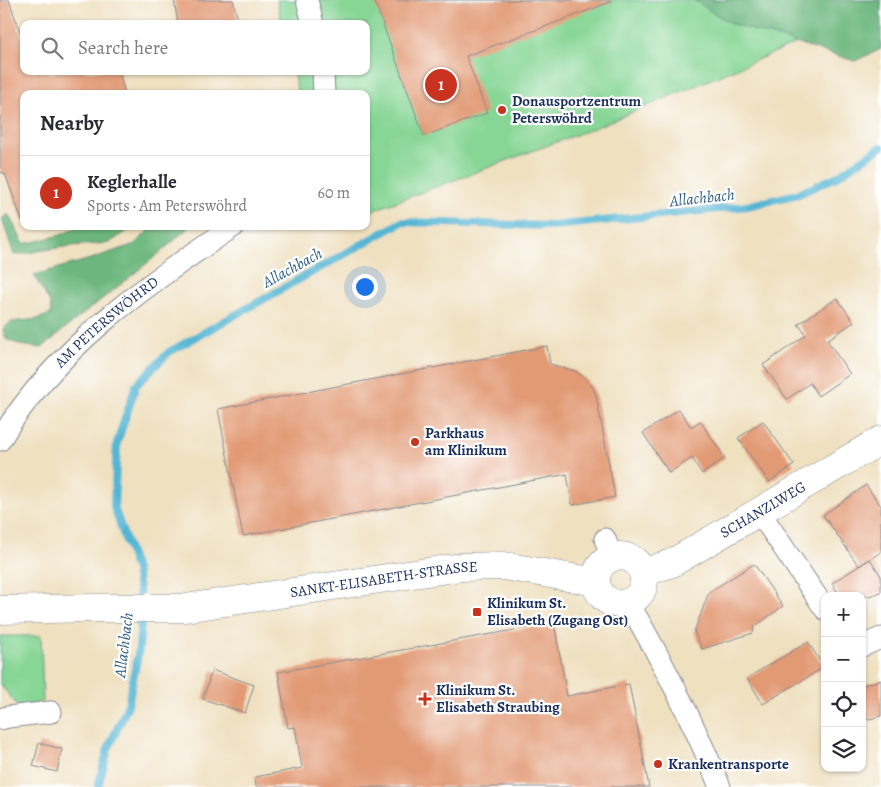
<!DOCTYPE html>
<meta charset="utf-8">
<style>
body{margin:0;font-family:Alegreya,serif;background:#f2f2f3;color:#2b2b33}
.controls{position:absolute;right:15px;bottom:15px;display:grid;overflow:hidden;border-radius:10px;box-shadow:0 1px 4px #0004}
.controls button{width:45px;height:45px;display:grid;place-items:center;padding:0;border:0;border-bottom:1px solid #e1e1e2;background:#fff;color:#2b2b33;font:25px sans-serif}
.you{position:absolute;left:364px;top:286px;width:18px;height:18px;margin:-12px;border:4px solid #fff;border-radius:50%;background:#1a73e8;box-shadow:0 0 0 8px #1a73e833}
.badge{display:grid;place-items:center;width:32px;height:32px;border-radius:50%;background:#c8321e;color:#fff;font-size:16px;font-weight:700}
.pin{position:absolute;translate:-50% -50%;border:2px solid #fff;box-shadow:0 1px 5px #0006}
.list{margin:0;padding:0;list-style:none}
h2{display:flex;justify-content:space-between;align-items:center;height:65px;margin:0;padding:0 20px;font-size:21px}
h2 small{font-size:16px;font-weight:400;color:#7c7c81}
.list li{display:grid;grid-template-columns:32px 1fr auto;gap:15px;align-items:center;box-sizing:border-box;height:75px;padding:0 20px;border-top:1px solid #e1e1e2}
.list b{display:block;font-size:19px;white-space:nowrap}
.list p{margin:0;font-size:16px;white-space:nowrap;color:#7c7c81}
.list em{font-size:16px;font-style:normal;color:#7c7c81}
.icon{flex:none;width:28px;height:28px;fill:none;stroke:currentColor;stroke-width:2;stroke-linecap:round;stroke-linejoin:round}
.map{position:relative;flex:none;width:881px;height:787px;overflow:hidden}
.search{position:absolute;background:#fff;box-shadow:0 1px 4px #0004;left:20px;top:20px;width:350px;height:55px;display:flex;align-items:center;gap:12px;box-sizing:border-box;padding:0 18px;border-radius:10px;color:#7c7c81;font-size:19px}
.panel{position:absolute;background:#fff;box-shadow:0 1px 4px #0004;left:20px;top:90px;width:350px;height:140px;border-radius:10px}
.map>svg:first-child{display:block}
</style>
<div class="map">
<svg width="881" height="787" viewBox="0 0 881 787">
<rect width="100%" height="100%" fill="#fff"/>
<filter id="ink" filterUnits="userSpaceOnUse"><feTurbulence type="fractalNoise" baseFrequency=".02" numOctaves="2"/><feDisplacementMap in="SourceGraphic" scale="10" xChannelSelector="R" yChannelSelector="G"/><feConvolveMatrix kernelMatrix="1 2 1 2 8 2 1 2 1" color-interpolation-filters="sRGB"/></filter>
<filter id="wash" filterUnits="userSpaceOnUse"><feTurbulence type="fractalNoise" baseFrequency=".0096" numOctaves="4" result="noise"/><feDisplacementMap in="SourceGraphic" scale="20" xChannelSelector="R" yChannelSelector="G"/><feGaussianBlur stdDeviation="1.12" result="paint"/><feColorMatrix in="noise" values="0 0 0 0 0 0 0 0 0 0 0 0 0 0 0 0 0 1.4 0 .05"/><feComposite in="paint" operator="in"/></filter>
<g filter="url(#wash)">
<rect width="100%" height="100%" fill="#efe0c0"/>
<path fill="#87d695" stroke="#51827a" d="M277,0H881V8L597,127L366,213V94H298L293,71H366V24H282Z
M0,636H41L43,702L19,708L10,696L0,685Z"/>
<path fill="#6db77e" stroke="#44736e" d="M694,0H881V49L855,61L729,23Z
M8,214L24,244L61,235L80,226H103L107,230L118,226H135L109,243L70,246L14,255L2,219Z
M153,226H190C143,270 90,306 42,348L20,345L6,339L3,329L11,322L37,319L51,314L50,303L34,275L94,258L135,244Z"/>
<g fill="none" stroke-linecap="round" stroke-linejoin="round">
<path stroke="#55b6d4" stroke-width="8" d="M98,787L108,749L128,705L139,649L142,610L136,570L114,507L117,443L136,385L169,352L402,222L554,226L747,206L798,194L836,177L881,147"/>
</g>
<g id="blocks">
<path fill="#e29a74" d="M0,0H9L24,43V71H34V73L35,71H46L51,74L57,71H119L125,94H24V219L22,220L5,174L0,172Z
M174,0H233L239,24H178Z
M374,0H611V2L466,56L487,113L424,136Z
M837,298L854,322L827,340L850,374L818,396L810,383L787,399L763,365L806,335L798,324Z
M547,346L550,364L575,371L585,378L593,388L596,395L615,497L572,505L567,474L243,536L218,409Z
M679,409L691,427L700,421L725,458L702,474L692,458L669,473L643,433Z
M763,421L794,465L769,482L738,438Z
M866,485L881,506V552L859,566L823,515Z
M870,559L881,576V592L869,596H840L832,583Z
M754,564L783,606L754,627L753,633L702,649L694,632L709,592Z
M554,623L567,696L629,684L649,787H256L255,777L302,768L295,727L288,728L278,672Z
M808,642L824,667L763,704L747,678Z
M212,670L254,685L245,713L203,699Z
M881,680V716L862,721V685Z
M39,743L62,749L57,772L33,766Z"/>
</g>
</g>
<g filter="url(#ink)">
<use href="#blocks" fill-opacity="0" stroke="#85888f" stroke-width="1"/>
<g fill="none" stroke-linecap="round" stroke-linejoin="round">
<defs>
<g id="minor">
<path d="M307,0L313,24"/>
<path d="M323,71L324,94"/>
<path id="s1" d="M0,440C55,348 146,285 234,226"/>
<path d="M760,513L825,609"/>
<path d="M605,539L612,558"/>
<path d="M628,602C663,662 694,723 720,787"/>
<path d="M862,646L881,638"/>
<path d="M0,719L8,717L51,712"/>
</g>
<g id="tertiary">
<circle cx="620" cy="580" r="24"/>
<path id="s2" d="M643,573L672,563L881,440"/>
<path id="s3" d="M0,610L94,608H185L461,567L504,566L596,582"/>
</g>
</defs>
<use href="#minor" stroke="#85888f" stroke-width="23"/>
<use href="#tertiary" stroke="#85888f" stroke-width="29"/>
<use href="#minor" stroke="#fff" stroke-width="21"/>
<use href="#tertiary" stroke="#fff" stroke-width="28"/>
</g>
</g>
<g fill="#c8321e" stroke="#fff" stroke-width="2">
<circle cx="502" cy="110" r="5"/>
<circle cx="415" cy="442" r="5"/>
<rect x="472" y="607" width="10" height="10" rx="2.5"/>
<path d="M422.5 691.5h5v5h5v5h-5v5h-5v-5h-5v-5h5z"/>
<circle cx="658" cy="764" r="5"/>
</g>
<g text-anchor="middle" stroke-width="4.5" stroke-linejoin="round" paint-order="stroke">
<g font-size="15" font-weight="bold" fill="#1b2f5e" stroke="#fff" text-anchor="start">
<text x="512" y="106">Donausportzentrum<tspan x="512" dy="17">Peterswöhrd</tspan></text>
<text x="425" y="438">Parkhaus<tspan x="425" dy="17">am Klinikum</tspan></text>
<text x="487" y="608">Klinikum St.<tspan x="487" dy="17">Elisabeth (Zugang Ost)</tspan></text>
<text x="436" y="695">Klinikum St.<tspan x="436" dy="17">Elisabeth Straubing</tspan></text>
<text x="668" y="769">Krankentransporte</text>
</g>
<g font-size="15" fill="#1b2f5e" stroke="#fff">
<text dy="5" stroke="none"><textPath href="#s1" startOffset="160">AM PETERSWÖHRD</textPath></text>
<text dy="5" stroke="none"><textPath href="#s2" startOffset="136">SCHANZLWEG</textPath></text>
<text dy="5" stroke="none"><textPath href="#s3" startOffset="386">SANKT-ELISABETH-STRASSE</textPath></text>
</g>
<g font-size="16" font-style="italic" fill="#2f5e87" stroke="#fff">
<text transform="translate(702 197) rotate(-6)" y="6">Allachbach</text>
<text transform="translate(292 267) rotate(-29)" y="6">Allachbach</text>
<text transform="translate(123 645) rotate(-83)" y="6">Allachbach</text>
</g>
</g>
</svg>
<div class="controls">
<button>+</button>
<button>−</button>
<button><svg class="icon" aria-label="locate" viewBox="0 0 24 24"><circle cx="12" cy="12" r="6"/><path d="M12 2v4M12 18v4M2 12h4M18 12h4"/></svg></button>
<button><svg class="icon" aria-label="layers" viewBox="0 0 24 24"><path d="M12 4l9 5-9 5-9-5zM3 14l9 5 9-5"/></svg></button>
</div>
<div class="you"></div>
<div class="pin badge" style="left:441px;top:85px">1</div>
<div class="search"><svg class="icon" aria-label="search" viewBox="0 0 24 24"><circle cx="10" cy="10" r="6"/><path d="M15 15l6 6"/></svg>Search here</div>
<section class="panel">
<h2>Nearby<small></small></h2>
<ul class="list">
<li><span class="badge">1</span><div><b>Keglerhalle</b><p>Sports · Am Peterswöhrd</p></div><em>60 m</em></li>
</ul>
</section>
</div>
